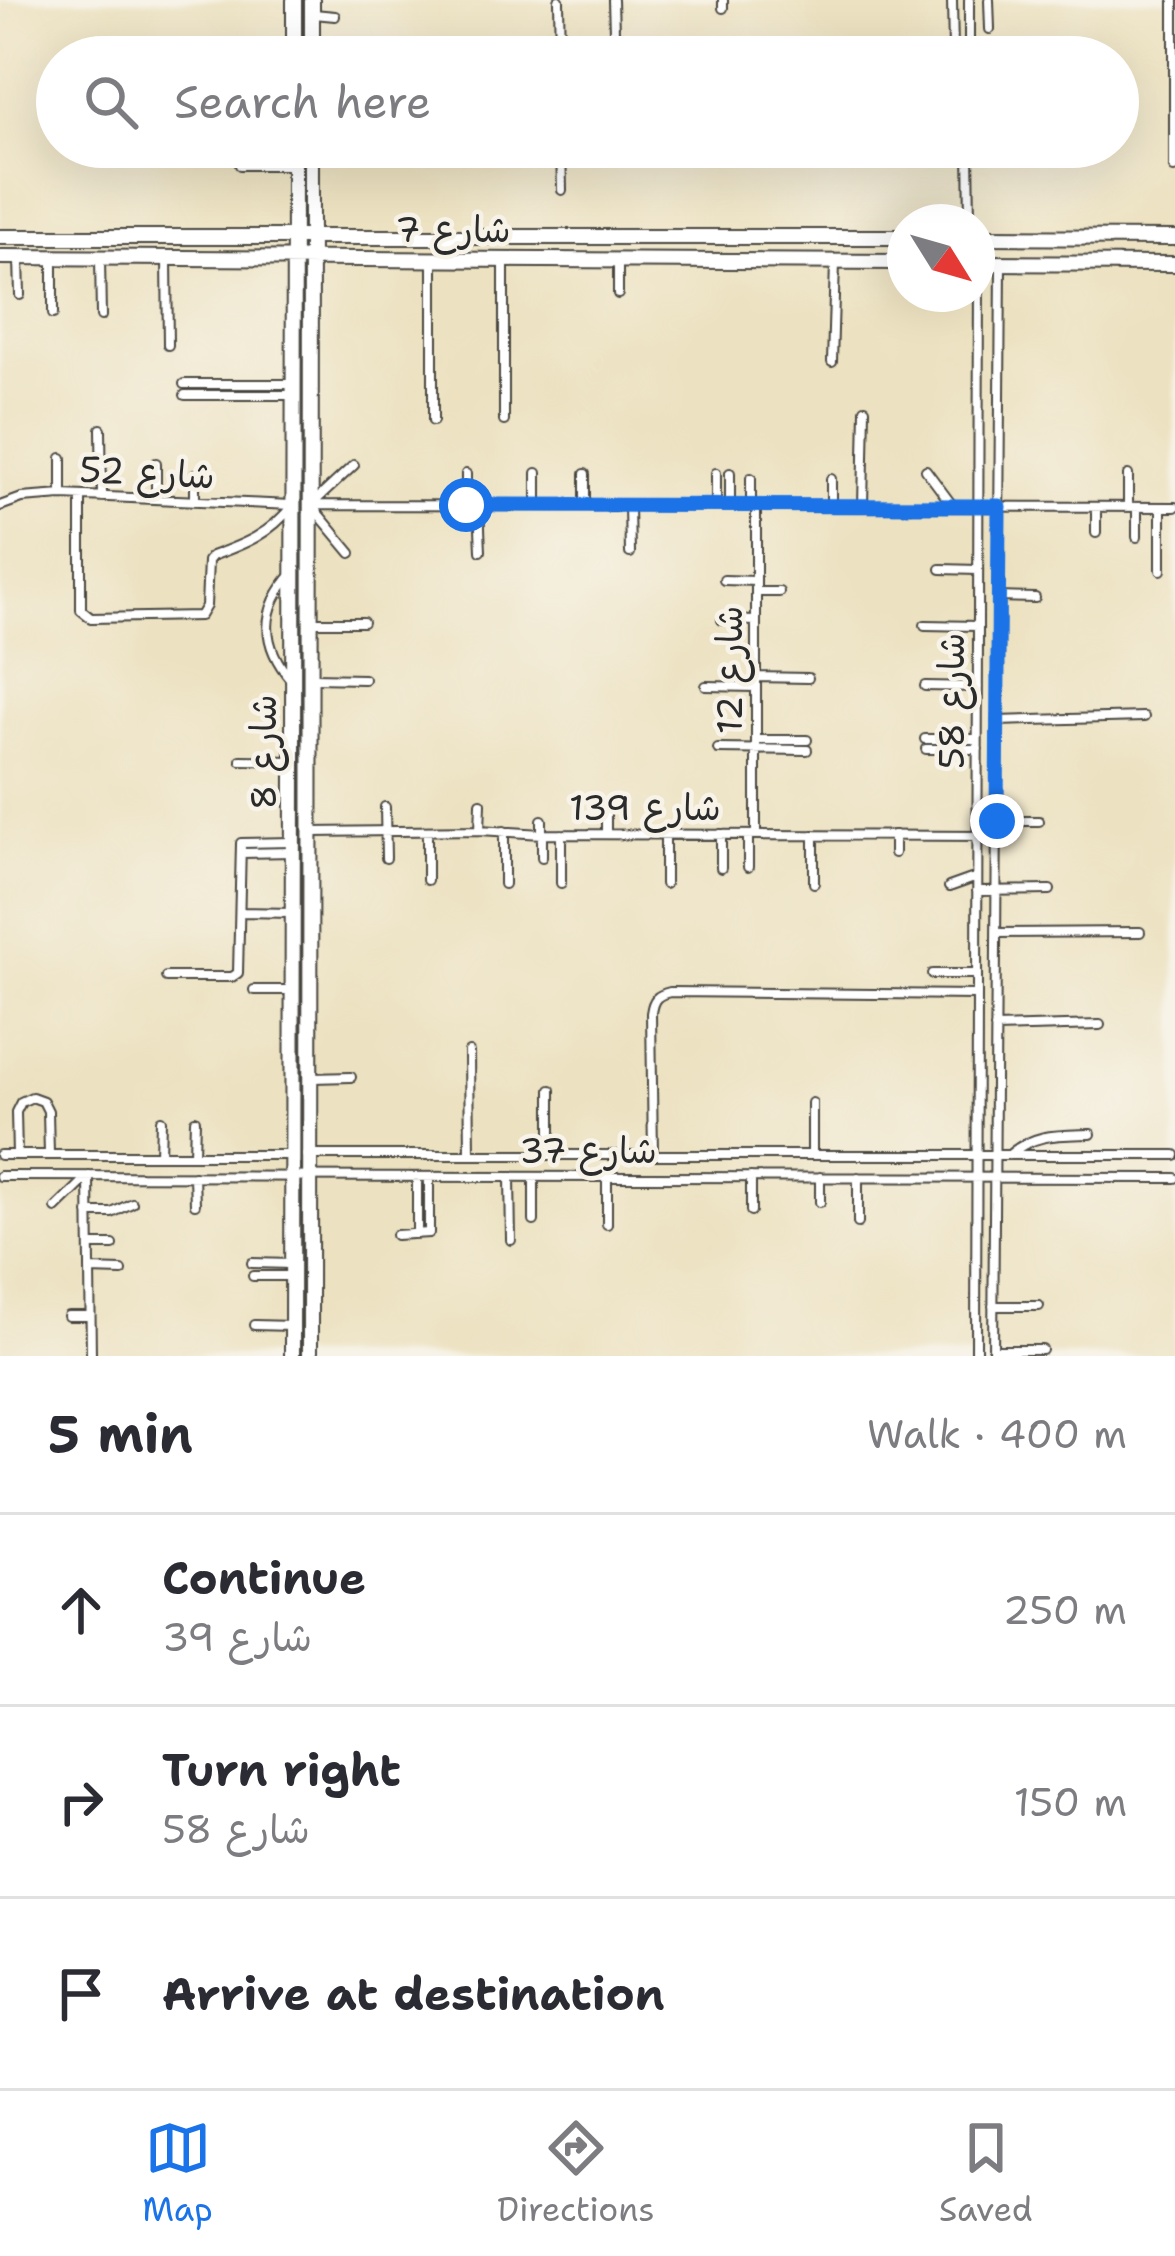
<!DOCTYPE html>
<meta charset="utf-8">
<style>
body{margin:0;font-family:"Shantell Sans","Playpen Sans Arabic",sans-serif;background:#f7f7f7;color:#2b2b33}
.compass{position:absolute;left:887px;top:204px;width:108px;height:108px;border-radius:50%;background:#fff;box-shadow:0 12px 48px #0002;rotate:127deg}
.stop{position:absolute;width:36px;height:36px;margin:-27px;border:9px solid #1a73e8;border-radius:50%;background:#fff}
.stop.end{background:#1a73e8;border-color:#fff;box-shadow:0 3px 12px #0008}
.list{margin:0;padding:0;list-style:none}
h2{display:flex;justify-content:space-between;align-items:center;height:156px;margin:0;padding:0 48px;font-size:51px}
h2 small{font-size:39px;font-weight:400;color:#7c7c81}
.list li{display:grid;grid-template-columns:78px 1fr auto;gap:36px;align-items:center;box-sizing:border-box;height:192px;padding:0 48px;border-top:3px solid #e1e1e2}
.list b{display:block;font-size:45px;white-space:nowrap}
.list p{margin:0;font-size:39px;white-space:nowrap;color:#7c7c81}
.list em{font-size:39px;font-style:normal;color:#7c7c81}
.icon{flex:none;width:66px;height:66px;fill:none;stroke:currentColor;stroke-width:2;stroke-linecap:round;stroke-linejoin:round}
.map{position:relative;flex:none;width:1175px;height:1356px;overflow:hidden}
.search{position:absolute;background:#fff;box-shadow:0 12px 48px #0002;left:36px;right:36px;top:36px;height:132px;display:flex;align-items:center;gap:30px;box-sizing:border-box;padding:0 42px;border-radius:66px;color:#7c7c81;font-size:45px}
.sheet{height:732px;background:#fff}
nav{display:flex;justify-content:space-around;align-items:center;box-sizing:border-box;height:168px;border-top:3px solid #e1e1e2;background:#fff;font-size:33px;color:#7c7c81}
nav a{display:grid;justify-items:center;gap:6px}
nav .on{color:#1a73e8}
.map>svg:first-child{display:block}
</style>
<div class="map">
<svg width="1175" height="1356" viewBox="0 0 1175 1356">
<rect width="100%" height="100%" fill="#f7f3e8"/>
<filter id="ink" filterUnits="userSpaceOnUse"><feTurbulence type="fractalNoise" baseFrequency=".00833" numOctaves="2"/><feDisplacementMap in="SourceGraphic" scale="24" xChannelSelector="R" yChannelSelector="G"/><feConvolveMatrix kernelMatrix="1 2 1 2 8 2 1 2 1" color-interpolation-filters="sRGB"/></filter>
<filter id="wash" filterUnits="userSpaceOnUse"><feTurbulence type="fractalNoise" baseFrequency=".004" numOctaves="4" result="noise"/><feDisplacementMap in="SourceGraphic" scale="48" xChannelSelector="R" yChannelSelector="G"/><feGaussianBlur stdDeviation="2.7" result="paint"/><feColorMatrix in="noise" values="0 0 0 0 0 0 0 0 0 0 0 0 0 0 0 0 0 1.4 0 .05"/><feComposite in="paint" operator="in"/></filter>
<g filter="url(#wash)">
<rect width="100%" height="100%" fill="#ece1c0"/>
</g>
<g filter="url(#ink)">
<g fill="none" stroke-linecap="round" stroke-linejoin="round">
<defs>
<path id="lane" d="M559,0L560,57
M613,0L614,32
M723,0V8
M952,0L953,51
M969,0V57
M989,0L990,29
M1174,0V168
M314,14L335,16
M561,147L562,190
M969,147L970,222
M313,156L338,157
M240,165H292
M19,258L20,295
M53,259V314
M100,259L101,316
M167,259L168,345
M433,261V421
M504,261V421
M618,262V294
M832,362L835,263
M184,384H293
M185,395H291
M101,429L102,497
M926,470L952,505
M716,473V506
M730,473V506
M195,474V501
M466,474V505
M751,478V506
M831,479V506
M62,495V458
M81,496V610L91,618L200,616L206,606L208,561L212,556C245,544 270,534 292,506
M156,499V463
M313,505L1175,507
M479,505L481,551
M537,505V473
M585,505V474
M0,506L22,498L62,495L292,505
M629,506L630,553
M863,506L865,409
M1128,507V475
M1137,507V537
M1161,507V570
M1096,533V507
M351,553L311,505L354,465
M941,569L978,570
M724,580L756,581
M756,592H779
M998,597L1035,598
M722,620L756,621
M312,622H363
M925,625L978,626
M756,677L808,678
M313,678L364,679
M292,681C260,644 260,609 293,573
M706,686L756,687
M925,686L978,687
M997,721L1144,717
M925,739H977
M756,740H807
M718,749L807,750
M926,749H978
M241,760L293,761
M385,807L386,858
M542,820V857
M997,821H1039
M480,830L481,803
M427,831V880
M504,831V884
M312,832L480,830L542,834L997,836
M606,834V810
M665,834V884
M721,834V868
M756,834V506
M748,835V867
M814,835V883
M894,835V853
M241,853L293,852
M561,883V834
M949,887L977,877
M977,891L1050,890
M240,912L293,913
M996,933L1140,932
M932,974H977
M166,977H232L238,973L241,843L293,842
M254,990H293
M995,1028L1100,1025
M469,1052L470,1155
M312,1078L351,1077
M551,1090V1155
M812,1103V1155
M194,1154L195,1120
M0,1155H292
M17,1155L16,1112L21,1102L32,1097L43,1101L48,1111L49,1155
M160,1155L161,1120
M307,1155H1175
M653,1155L651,1013C653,999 657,995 670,992L977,995
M1009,1155C1034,1133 1059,1135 1091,1134
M0,1176L1175,1178
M89,1176L91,1356
M194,1176L195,1204
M417,1177V1234
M510,1177L511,1240
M534,1177V1221
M607,1177V1224
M751,1177V1211
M820,1177V1202
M858,1177V1223
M56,1208L88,1177
M89,1213H112L132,1203
M396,1235L429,1233V1177
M90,1245H113
M252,1263L292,1264
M90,1270L122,1271
M253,1276H292
M993,1306H1039
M68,1316H90
M254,1325L292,1326
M993,1350H1042
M976,1356L979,264
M993,1356L1001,263"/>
<path id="street" d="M294,57V0
M312,57V0
M0,237H905
M977,237L1175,238
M0,257L905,262
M977,263L1175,264
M292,1356L294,147
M310,1356L311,147"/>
</defs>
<use href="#lane" stroke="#484641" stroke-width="12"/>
<use href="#street" stroke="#484641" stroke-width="18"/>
<use href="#lane" stroke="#fff" stroke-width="8"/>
<use href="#street" stroke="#fff" stroke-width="14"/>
</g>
</g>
<g fill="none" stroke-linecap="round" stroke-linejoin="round" filter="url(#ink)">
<path stroke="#1a73e8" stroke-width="15" d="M466,505L999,506L997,821"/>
</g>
<g text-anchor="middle" stroke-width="9" stroke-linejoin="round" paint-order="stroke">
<g font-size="36" fill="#2b2b2b" stroke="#f7f3e8">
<text x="453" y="242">شارع 7</text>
<text transform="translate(147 472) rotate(3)" y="13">شارع 52</text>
<text transform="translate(729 670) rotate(-90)" y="13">شارع 12</text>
<text transform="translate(951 701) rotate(-90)" y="13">شارع 58</text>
<text transform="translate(263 752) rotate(-90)" y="13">شارع 8</text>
<text x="645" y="820">شارع 139</text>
<text x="588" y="1163">شارع 37</text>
</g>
</g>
</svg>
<svg class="compass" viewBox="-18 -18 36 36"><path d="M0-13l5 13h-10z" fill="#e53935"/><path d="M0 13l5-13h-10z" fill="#7c7c81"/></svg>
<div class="stop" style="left:466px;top:505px"></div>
<div class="stop end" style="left:997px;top:821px"></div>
<div class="search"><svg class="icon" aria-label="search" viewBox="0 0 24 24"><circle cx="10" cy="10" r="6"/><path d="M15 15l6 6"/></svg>Search here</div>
</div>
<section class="sheet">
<h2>5 min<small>Walk · 400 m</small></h2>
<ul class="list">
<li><svg class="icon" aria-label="ahead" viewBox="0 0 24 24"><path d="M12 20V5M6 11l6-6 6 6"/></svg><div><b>Continue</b><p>شارع 39</p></div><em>250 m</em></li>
<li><svg class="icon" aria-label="right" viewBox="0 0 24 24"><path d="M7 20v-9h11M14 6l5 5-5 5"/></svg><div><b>Turn right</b><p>شارع 58</p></div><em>150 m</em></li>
<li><svg class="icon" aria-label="arrive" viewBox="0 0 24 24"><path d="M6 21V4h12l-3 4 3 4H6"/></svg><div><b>Arrive at destination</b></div></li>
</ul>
</section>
<nav>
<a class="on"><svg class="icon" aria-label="map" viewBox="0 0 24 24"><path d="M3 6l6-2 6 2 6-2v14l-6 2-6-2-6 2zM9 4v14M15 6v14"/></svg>Map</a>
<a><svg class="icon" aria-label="directions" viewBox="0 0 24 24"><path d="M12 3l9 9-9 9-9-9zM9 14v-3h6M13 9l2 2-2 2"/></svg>Directions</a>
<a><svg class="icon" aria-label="saved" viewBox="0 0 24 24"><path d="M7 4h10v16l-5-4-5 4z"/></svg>Saved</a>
</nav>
